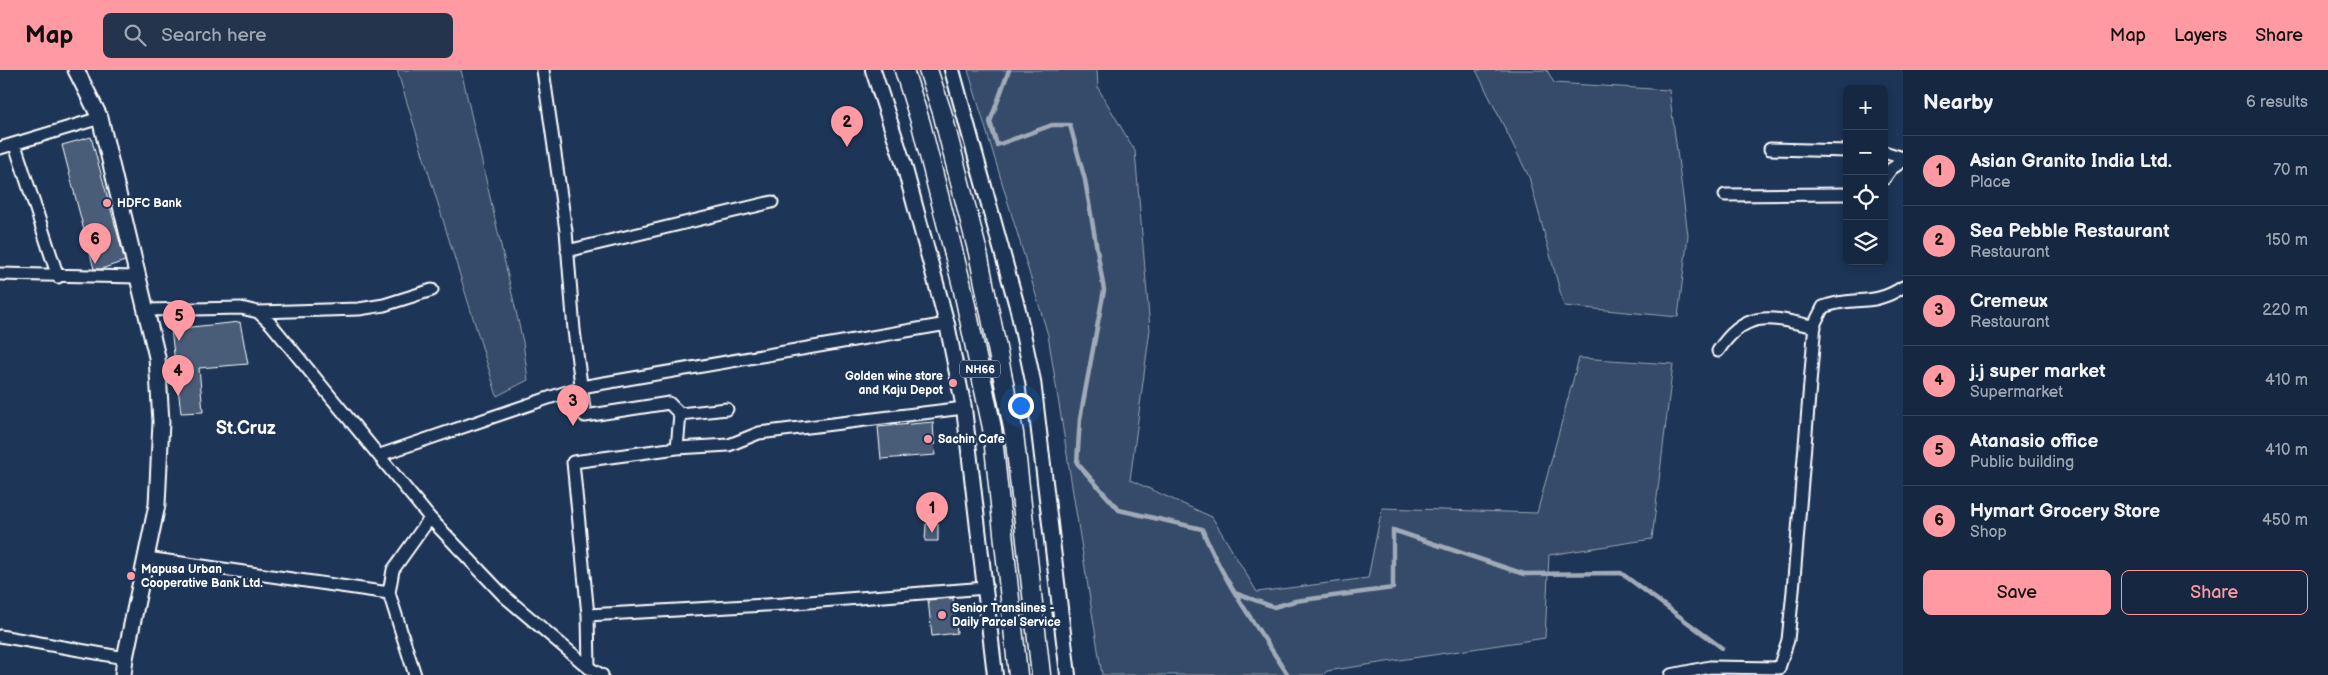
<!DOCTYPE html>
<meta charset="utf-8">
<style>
body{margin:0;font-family:"Balsamiq Sans",sans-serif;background:#23344c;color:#f1f3f6}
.controls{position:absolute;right:15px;top:15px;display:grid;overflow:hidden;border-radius:8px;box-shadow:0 2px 8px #0003}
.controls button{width:45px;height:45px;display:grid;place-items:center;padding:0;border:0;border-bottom:1px solid #35445a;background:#162841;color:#f1f3f6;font:25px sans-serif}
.you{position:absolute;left:1020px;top:335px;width:18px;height:18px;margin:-12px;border:4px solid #fff;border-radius:50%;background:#1a73e8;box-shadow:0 0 0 8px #1a73e833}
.badge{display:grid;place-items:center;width:32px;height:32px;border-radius:50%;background:#ff9aa2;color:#111;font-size:16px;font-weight:700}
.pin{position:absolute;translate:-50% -41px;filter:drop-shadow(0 1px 2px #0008)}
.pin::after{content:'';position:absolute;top:26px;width:18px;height:15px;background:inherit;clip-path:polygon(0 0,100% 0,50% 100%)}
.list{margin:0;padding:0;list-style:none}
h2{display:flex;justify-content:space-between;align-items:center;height:65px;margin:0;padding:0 20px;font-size:21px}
h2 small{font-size:16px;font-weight:400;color:#9ea6b1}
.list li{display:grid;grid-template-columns:32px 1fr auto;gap:15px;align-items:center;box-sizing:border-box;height:70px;padding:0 20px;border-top:1px solid #35445a}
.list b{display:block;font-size:19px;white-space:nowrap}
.list p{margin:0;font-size:16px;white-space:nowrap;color:#9ea6b1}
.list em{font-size:16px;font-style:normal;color:#9ea6b1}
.actions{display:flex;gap:10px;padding:15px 20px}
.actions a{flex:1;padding:11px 0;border:1px solid #ff9aa2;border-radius:8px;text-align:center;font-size:18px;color:#ff9aa2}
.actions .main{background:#ff9aa2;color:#111}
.icon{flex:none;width:28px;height:28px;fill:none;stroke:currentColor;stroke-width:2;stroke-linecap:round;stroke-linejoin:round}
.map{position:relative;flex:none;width:1903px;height:605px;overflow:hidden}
header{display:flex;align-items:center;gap:30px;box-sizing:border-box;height:70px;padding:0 25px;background:#ff9aa2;color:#111}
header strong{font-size:24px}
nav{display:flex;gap:28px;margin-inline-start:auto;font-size:18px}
.search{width:350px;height:45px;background:#23344c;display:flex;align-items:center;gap:12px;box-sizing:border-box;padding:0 18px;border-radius:8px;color:#9ea6b1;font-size:19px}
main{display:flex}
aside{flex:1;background:#162841}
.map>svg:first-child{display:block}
</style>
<header>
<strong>Map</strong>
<div class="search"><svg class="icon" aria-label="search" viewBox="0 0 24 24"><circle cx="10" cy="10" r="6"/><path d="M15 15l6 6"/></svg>Search here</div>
<nav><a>Map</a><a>Layers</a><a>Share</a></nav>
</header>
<main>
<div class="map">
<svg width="1903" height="605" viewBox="0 0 1903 605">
<rect width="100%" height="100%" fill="#1d3557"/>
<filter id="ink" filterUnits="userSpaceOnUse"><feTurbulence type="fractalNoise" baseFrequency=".02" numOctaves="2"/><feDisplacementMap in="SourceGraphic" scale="10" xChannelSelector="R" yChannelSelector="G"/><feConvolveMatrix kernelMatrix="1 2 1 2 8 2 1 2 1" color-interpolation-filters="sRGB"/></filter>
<g filter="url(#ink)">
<path fill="#364b69" stroke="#9aa5b4" d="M397,0H461L523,272L528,310L497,326Z
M968,0H1097L1098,18L1135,81L1150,259L1130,410L1212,447L1257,522L1368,508L1382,438L1537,443L1579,288L1673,294L1652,469L1549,485L1545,568L1327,601L1323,605H1102L1048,265Z
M1476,0H1547L1554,13L1669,20L1688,165L1678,247L1564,236L1529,107Z"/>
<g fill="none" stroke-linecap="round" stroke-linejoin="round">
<path stroke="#a0aab8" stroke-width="4.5" d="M1009,0L990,52L997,75L1052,55H1070L1085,110L1104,220L1080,349L1077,393L1119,440L1202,459C1223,511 1258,558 1288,605
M1235,523L1274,537L1295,531L1393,518V460L1524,504L1621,503L1722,578"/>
</g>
<path fill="#4a5d79" stroke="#fff" d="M91,67L125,191L101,199H94L62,75Z
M240,252L248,294L199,298L203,342L181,343L171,259Z
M933,352L935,385L881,389L878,357Z
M926,454H938V471H925Z
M953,528L957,563L932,566L928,530Z"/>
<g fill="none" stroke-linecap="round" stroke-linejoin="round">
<defs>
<path id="minor" d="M543,0L566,161L574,260L585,346L669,333L680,344
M15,75L58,207
M0,78L100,48
M1770,79L1847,81
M1884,82L1903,88
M1884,109L1891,99L1903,91
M1725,125L1847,124
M567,181L772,132
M0,204L137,207
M146,240L241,238L258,242L271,254L430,448L504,526L589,598L602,605
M258,242L359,239L384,235L432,220
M1718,281C1746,238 1771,247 1815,257
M677,378L680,344L727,339
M380,385L581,317L947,254
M147,488L389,523
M588,545L573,392L677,378L729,375L759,363L964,338
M0,566L125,588
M589,598L588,545L783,534L986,518
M415,605L389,523L393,500L430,448
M1671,605L1710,597L1779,598L1788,570L1793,521L1815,253L1823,237C1854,225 1871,238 1903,217"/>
<path id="tertiary" d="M873,0L904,95L947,254L964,338L995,605
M952,0L1018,240L1033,311L1068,605"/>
<path id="secondary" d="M76,0L100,48L157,287L161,352L157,435L125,588L123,605"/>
<path id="trunk" d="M904,0L921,54L962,216L992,358L1018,605
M928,0L942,42L978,183L1014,363L1041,605"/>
</defs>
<use href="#minor" stroke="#fff" stroke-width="15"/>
<use href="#tertiary" stroke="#fff" stroke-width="18"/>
<use href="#secondary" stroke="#fff" stroke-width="19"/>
<use href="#trunk" stroke="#fff" stroke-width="21"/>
<use href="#minor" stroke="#1d3557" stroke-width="11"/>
<use href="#tertiary" stroke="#1d3557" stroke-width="14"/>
<use href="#secondary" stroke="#1d3557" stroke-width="15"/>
<use href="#trunk" stroke="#1d3557" stroke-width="18"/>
</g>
</g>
<g fill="#ff9aa2" stroke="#1d3557" stroke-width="2">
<circle cx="107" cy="133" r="5"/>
<circle cx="953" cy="313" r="5"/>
<circle cx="928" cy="369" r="5"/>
<circle cx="131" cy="506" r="5"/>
<circle cx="942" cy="545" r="5"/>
</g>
<g text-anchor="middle" stroke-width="5" stroke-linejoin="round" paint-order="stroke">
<rect fill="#1d3557" stroke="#bbc2cd" stroke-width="1" x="960" y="290.5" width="40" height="17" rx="4"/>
<g font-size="11" font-weight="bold" fill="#fff">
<text x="980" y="303">NH66</text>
</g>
<g font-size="12" font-weight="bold" fill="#fff" stroke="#1d3557" text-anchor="start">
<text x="117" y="137">HDFC Bank</text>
<text x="943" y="310" text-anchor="end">Golden wine store<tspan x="943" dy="14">and Kaju Depot</tspan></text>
<text x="938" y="373">Sachin Cafe</text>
<text x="141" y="503">Mapusa Urban<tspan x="141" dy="14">Cooperative Bank Ltd.</tspan></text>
<text x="952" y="542">Senior Translines -<tspan x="952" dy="14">Daily Parcel Service</tspan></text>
</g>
<g font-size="18" font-weight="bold" fill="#fff" stroke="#1d3557">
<text x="246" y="364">St.Cruz</text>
</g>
</g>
</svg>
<div class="controls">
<button>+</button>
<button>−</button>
<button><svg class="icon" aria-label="locate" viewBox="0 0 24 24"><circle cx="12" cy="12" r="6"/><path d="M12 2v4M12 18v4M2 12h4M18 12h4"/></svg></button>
<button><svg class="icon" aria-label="layers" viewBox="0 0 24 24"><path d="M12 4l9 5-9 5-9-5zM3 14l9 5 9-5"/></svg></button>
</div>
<div class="you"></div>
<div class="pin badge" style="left:932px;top:463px">1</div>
<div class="pin badge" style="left:847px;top:77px">2</div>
<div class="pin badge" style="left:573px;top:356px">3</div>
<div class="pin badge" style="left:178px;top:326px">4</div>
<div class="pin badge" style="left:179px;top:271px">5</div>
<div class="pin badge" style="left:95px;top:194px">6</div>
</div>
<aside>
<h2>Nearby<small>6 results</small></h2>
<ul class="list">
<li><span class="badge">1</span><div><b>Asian Granito India Ltd.</b><p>Place</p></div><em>70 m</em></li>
<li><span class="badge">2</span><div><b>Sea Pebble Restaurant</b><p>Restaurant</p></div><em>150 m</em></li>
<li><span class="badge">3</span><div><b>Cremeux</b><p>Restaurant</p></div><em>220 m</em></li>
<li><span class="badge">4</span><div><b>j.j super market</b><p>Supermarket</p></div><em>410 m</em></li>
<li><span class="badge">5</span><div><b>Atanasio office</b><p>Public building</p></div><em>410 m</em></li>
<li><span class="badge">6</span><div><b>Hymart Grocery Store</b><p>Shop</p></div><em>450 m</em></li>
</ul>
<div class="actions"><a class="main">Save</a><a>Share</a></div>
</aside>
</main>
